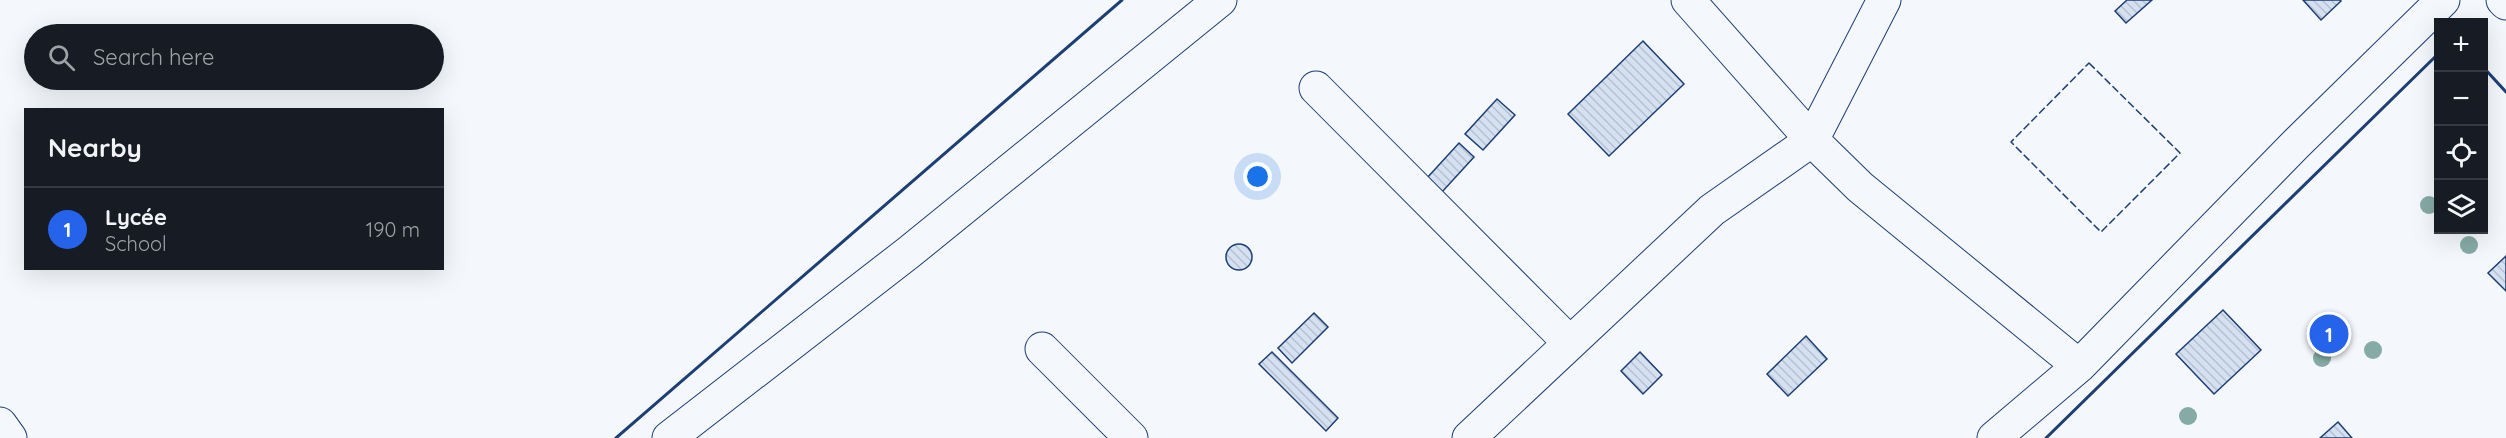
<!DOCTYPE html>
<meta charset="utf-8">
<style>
body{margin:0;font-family:Quicksand,sans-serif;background:#20242c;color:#f1f3f6}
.controls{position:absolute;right:18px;top:18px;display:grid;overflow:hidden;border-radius:0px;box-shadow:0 6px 24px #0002}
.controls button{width:54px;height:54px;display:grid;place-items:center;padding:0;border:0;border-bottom:2px solid #363941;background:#171b24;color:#f1f3f6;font:30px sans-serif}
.you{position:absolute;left:1258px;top:177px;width:21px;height:21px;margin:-15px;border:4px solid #fff;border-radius:50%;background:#1a73e8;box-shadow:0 0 0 9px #1a73e833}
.badge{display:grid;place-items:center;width:39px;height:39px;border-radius:50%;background:#2563eb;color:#fff;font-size:20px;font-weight:700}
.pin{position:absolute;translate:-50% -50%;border:3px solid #fff;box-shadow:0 2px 6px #0006}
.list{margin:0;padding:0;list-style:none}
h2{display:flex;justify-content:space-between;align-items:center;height:78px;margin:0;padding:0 24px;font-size:26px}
h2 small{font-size:20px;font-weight:400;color:#9ea1a6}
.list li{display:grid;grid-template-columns:39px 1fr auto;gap:18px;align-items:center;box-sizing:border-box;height:84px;padding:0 24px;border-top:2px solid #363941}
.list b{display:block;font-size:22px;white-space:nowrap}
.list p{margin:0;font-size:20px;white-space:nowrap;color:#9ea1a6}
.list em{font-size:20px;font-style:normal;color:#9ea1a6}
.icon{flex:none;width:33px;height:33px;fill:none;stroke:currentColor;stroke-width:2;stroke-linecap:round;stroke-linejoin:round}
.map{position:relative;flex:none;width:2506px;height:438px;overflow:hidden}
.search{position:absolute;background:#171b24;box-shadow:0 6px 24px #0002;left:24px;top:24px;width:420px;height:66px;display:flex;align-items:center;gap:15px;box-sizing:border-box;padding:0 21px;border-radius:33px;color:#9ea1a6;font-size:22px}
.panel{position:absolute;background:#171b24;box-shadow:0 6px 24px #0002;left:24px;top:108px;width:420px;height:162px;border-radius:0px}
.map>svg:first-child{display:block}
</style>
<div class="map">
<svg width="2506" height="438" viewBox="0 0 2506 438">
<defs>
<pattern id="building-back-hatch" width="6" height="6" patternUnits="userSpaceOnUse" patternTransform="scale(1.5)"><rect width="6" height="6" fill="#d5e0f0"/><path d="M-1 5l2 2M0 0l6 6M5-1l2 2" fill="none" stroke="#b6c1d1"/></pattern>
</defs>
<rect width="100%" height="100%" fill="#f4f7fb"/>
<path fill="url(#building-back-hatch)" stroke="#1d3f73" stroke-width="1.5" d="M2127,0H2152L2126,23L2115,11Z
M2303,0H2340L2341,1L2321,20Z
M1643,41L1684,84L1609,156L1568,114Z
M1497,99L1515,115L1483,150L1465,134Z
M1459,143L1474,157L1442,192L1427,178Z
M1226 257a13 13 0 1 1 26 0a13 13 0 1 1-26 0Z
M2506,256V291L2488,273Z
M2223,310L2261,350L2214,394L2176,354Z
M1314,313L1328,327L1292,363L1278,348Z
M1806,336L1827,359L1788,396L1767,374Z
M1272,352L1338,418L1326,431L1259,364Z
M1640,352L1662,375L1643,394L1621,371Z
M2338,422L2352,438H2320Z"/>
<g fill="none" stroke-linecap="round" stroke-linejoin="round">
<defs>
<path id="minor" d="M1688,0L1812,140L1860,187L2079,366
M2503,0L2506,3
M1316,88L1570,343
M1042,349L1131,438
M0,424L10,438
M669,438L908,253L1220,0
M1469,438L1712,210L1812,140L1884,0
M1994,438L2079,366L2296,144L2443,0"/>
</defs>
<use href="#minor" stroke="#1d3f73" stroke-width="35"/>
<use href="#minor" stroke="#f4f7fb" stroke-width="33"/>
<path stroke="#1d3f73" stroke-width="1.5" stroke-dasharray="8 3" stroke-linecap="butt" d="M2089,63L2180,153L2101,232L2011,142Z"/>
<path stroke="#1d3f73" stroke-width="3" d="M2484,68L2506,92
M616,438L1122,0
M2046,438L2438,54"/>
</g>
<g fill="#86aba6">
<circle cx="2429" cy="205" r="9"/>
<circle cx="2469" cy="245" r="9"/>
<circle cx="2373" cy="350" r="9"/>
<circle cx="2322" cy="358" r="9"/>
<circle cx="2188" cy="416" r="9"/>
</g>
</svg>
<div class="controls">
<button>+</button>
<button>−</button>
<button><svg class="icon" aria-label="locate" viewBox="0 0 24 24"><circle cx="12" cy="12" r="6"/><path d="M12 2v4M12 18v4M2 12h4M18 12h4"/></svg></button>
<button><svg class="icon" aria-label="layers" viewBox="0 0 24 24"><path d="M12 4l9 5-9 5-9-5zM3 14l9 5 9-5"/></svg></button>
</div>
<div class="you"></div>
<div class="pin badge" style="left:2329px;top:334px">1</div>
<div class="search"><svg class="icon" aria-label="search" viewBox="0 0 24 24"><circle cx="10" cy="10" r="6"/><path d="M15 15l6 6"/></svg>Search here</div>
<section class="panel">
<h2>Nearby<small></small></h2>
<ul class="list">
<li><span class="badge">1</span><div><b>Lycée</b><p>School</p></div><em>190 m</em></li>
</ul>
</section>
</div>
